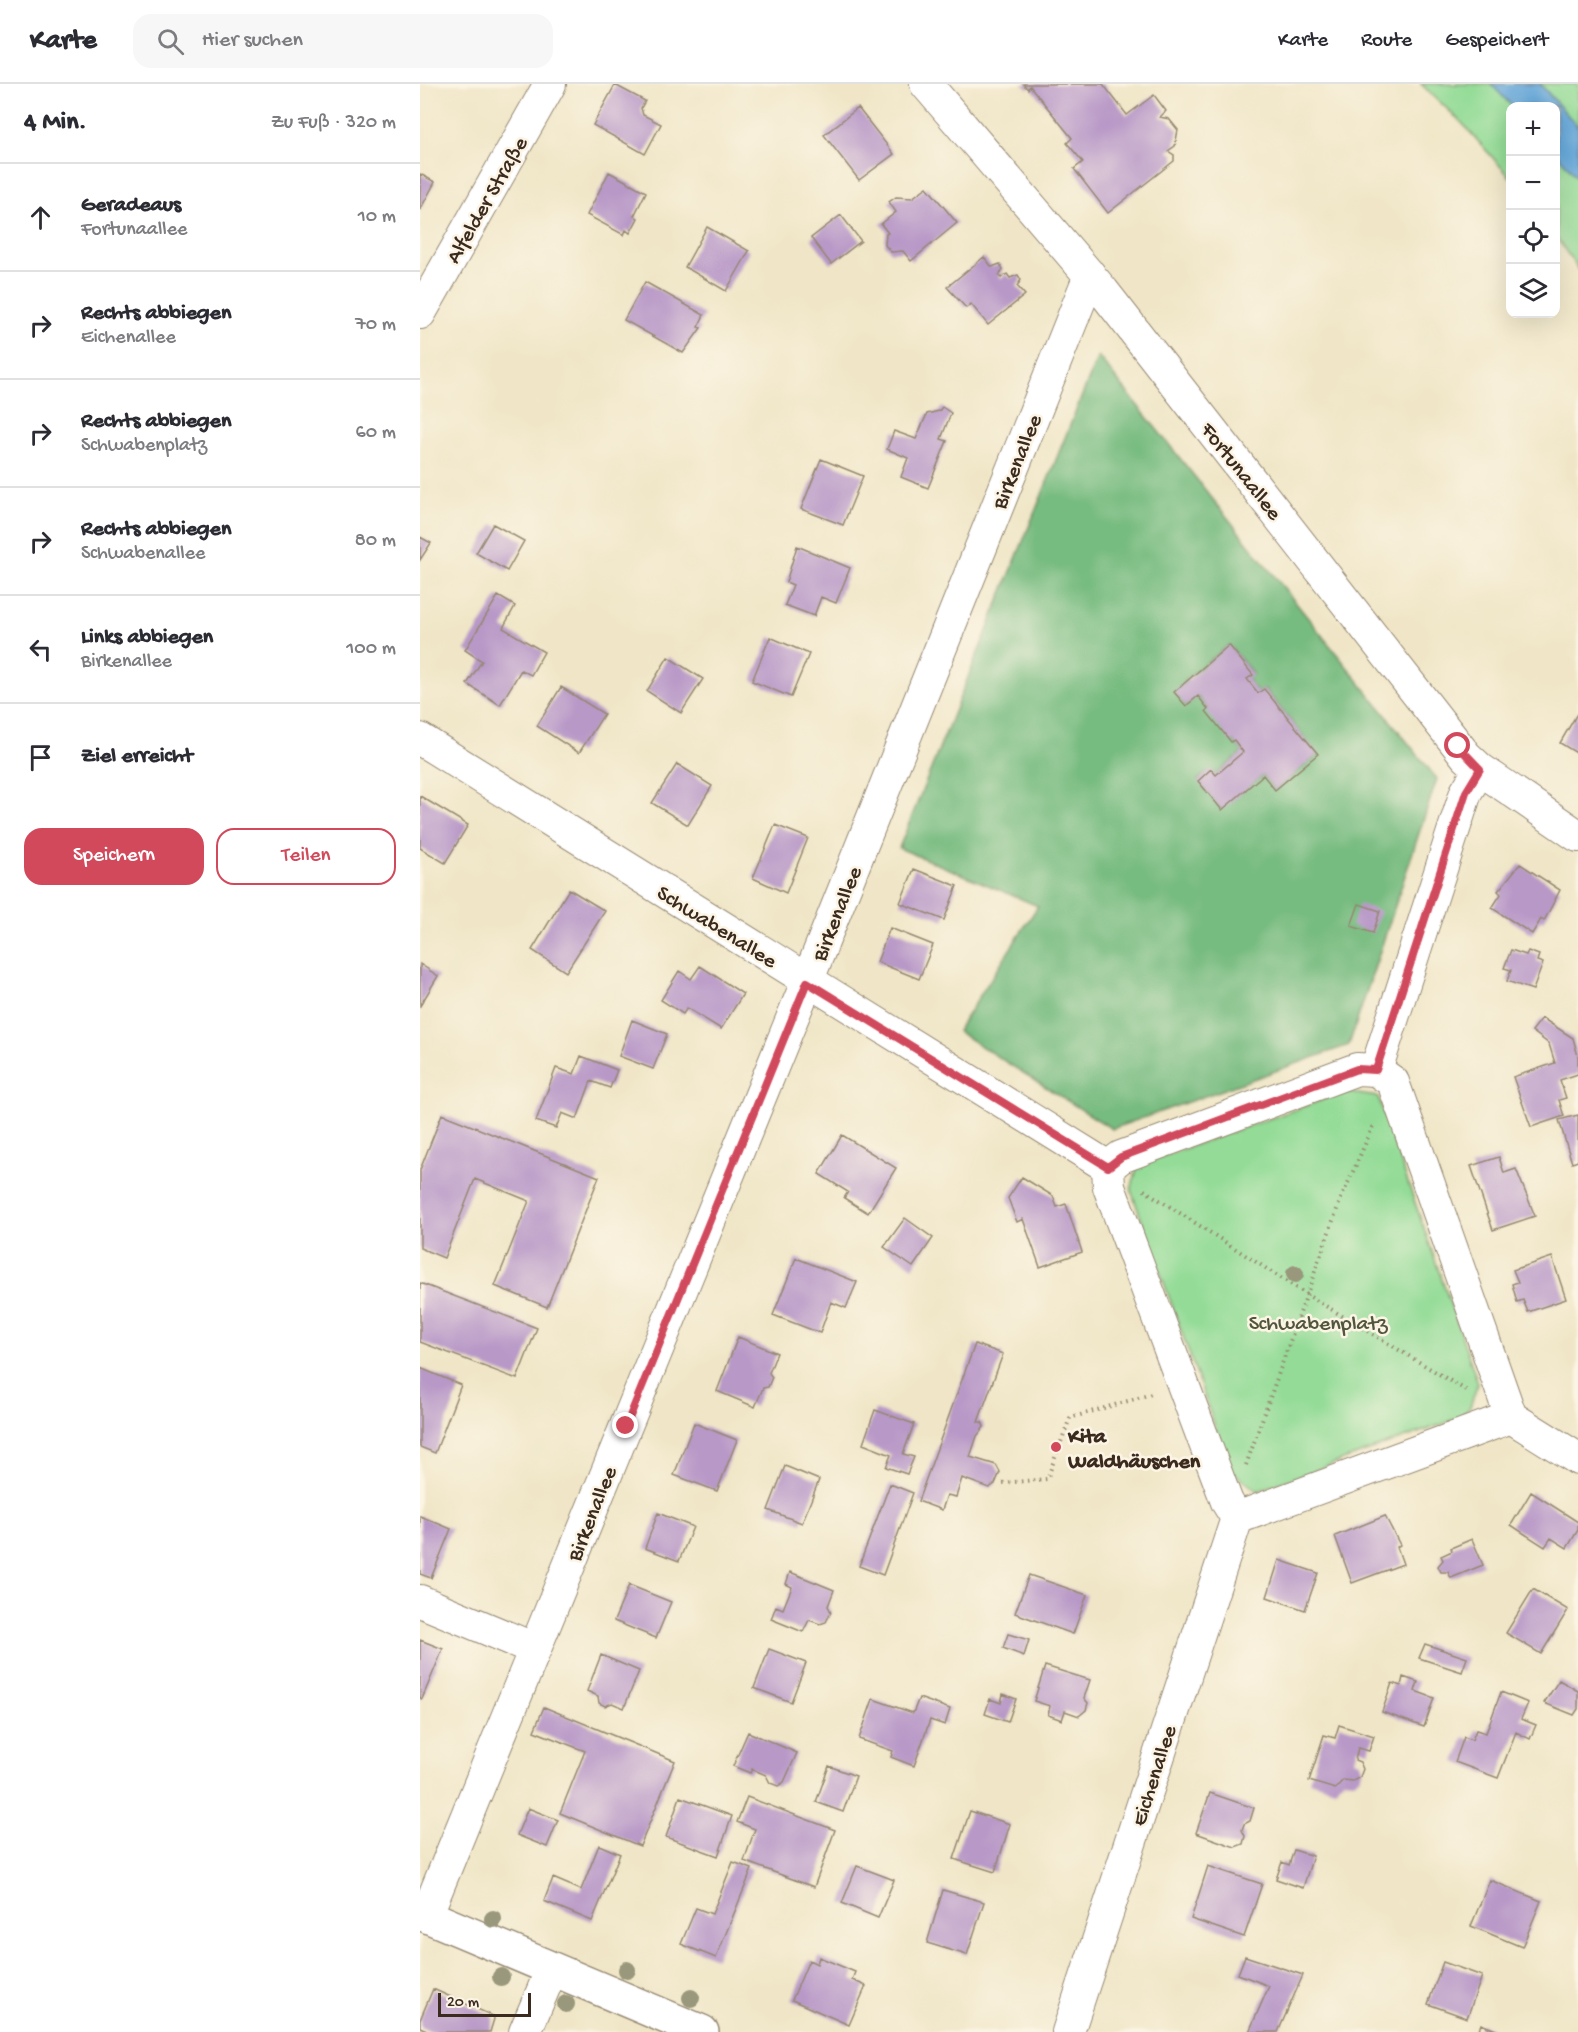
<!DOCTYPE html>
<html lang="de">
<meta charset="utf-8">
<style>
body{margin:0;font-family:"Gochi Hand",sans-serif;background:#f7f7f7;color:#2b2b33}
.controls{position:absolute;right:18px;top:18px;display:grid;overflow:hidden;border-radius:12px;box-shadow:0 6px 24px #0002}
.controls button{width:54px;height:54px;display:grid;place-items:center;padding:0;border:0;border-bottom:2px solid #e1e1e2;background:#fff;color:#2b2b33;font:30px sans-serif}
.scale{position:absolute;left:18px;bottom:15px;width:93px;box-sizing:border-box;padding-left:6px;border:3px solid #3b2a1e;border-top:0;font-size:16px;line-height:21px;white-space:nowrap;color:#3b2a1e;-webkit-text-stroke:4px #fcf5e5;paint-order:stroke}
.stop{position:absolute;width:18px;height:18px;margin:-14px;border:4px solid #d1495b;border-radius:50%;background:#fff}
.stop.end{background:#d1495b;border-color:#fff;box-shadow:0 2px 6px #0008}
.list{margin:0;padding:0;list-style:none}
h2{display:flex;justify-content:space-between;align-items:center;height:78px;margin:0;padding:0 24px;font-size:26px}
h2 small{font-size:20px;font-weight:400;color:#7c7c81}
.list li{display:grid;grid-template-columns:39px 1fr auto;gap:18px;align-items:center;box-sizing:border-box;height:108px;padding:0 24px;border-top:2px solid #e1e1e2}
.list b{display:block;font-size:22px;white-space:nowrap}
.list p{margin:0;font-size:20px;white-space:nowrap;color:#7c7c81}
.list em{font-size:20px;font-style:normal;color:#7c7c81}
.actions{display:flex;gap:12px;padding:18px 24px}
.actions a{flex:1;padding:14px 0;border:2px solid #d1495b;border-radius:18px;text-align:center;font-size:21px;color:#d1495b}
.actions .main{background:#d1495b;color:#fff}
.icon{flex:none;width:33px;height:33px;fill:none;stroke:currentColor;stroke-width:2;stroke-linecap:round;stroke-linejoin:round}
.map{position:relative;flex:none;width:1158px;height:1948px;overflow:hidden}
header{display:flex;align-items:center;gap:36px;box-sizing:border-box;height:84px;padding:0 30px;background:#fff;border-bottom:2px solid #e1e1e2}
header strong{font-size:28px}
nav{display:flex;gap:33px;margin-inline-start:auto;font-size:21px}
.search{width:420px;height:54px;background:#f7f7f7;display:flex;align-items:center;gap:15px;box-sizing:border-box;padding:0 21px;border-radius:18px;color:#7c7c81;font-size:22px}
main{display:flex}
aside{flex:1;background:#fff}
.map>svg:first-child{display:block}
</style>
<header>
<strong>Karte</strong>
<div class="search"><svg class="icon" aria-label="search" viewBox="0 0 24 24"><circle cx="10" cy="10" r="6"/><path d="M15 15l6 6"/></svg>Hier suchen</div>
<nav><a>Karte</a><a>Route</a><a>Gespeichert</a></nav>
</header>
<main>
<aside>
<h2>4 Min.<small>Zu Fuß · 320 m</small></h2>
<ul class="list">
<li><svg class="icon" aria-label="ahead" viewBox="0 0 24 24"><path d="M12 20V5M6 11l6-6 6 6"/></svg><div><b>Geradeaus</b><p>Fortunaallee</p></div><em>10 m</em></li>
<li><svg class="icon" aria-label="right" viewBox="0 0 24 24"><path d="M7 20v-9h11M14 6l5 5-5 5"/></svg><div><b>Rechts abbiegen</b><p>Eichenallee</p></div><em>70 m</em></li>
<li><svg class="icon" aria-label="right" viewBox="0 0 24 24"><path d="M7 20v-9h11M14 6l5 5-5 5"/></svg><div><b>Rechts abbiegen</b><p>Schwabenplatz</p></div><em>60 m</em></li>
<li><svg class="icon" aria-label="right" viewBox="0 0 24 24"><path d="M7 20v-9h11M14 6l5 5-5 5"/></svg><div><b>Rechts abbiegen</b><p>Schwabenallee</p></div><em>80 m</em></li>
<li><svg class="icon" aria-label="left" viewBox="0 0 24 24"><path d="M17 20v-9H6M10 6l-5 5 5 5"/></svg><div><b>Links abbiegen</b><p>Birkenallee</p></div><em>100 m</em></li>
<li><svg class="icon" aria-label="arrive" viewBox="0 0 24 24"><path d="M6 21V4h12l-3 4 3 4H6"/></svg><div><b>Ziel erreicht</b></div></li>
</ul>
<div class="actions"><a class="main">Speichern</a><a>Teilen</a></div>
</aside>
<div class="map">
<svg width="1158" height="1948" viewBox="0 0 1158 1948">
<rect width="100%" height="100%" fill="#fcf5e5"/>
<filter id="ink" filterUnits="userSpaceOnUse"><feTurbulence type="fractalNoise" baseFrequency=".0167" numOctaves="2"/><feDisplacementMap in="SourceGraphic" scale="12" xChannelSelector="R" yChannelSelector="G"/><feConvolveMatrix kernelMatrix="1 2 1 2 8 2 1 2 1" color-interpolation-filters="sRGB"/></filter>
<filter id="wash" filterUnits="userSpaceOnUse"><feTurbulence type="fractalNoise" baseFrequency=".008" numOctaves="4" result="noise"/><feDisplacementMap in="SourceGraphic" scale="24" xChannelSelector="R" yChannelSelector="G"/><feGaussianBlur stdDeviation="1.35" result="paint"/><feColorMatrix in="noise" values="0 0 0 0 0 0 0 0 0 0 0 0 0 0 0 0 0 1.4 0 .05"/><feComposite in="paint" operator="in"/></filter>
<g filter="url(#wash)">
<rect width="100%" height="100%" fill="#f0e6c7"/>
<path fill="#93db96" stroke="#67825a" stroke-width="1.5" d="M1001,0H1071L1092,22L1090,93L1042,39Z
M1120,0H1158V43Z
M1136,69L1158,94V185L1136,153Z
M925,1008L958,1013L1058,1299L1050,1323L1039,1334L838,1407L811,1387L711,1106L718,1081Z"/>
<path fill="#76bb7f" stroke="#58724e" stroke-width="1.5" fill-rule="evenodd" d="M678,272L1017,695L929,961L692,1045L537,947L618,822L479,764ZM809,561L833,590L827,595L838,609L845,605L898,671L855,706L843,691L801,725L778,696L791,686L796,691L823,668L814,656L811,657L778,612L766,622L755,608L766,598L765,596Z"/>
<path fill="#66a8da" stroke="#50697c" stroke-width="1.5" d="M1071,0H1120L1158,43V94L1136,69V22H1092Z"/>
<g id="blocks">
<path fill="#b898c7" d="M603,0H683L707,31L734,11L746,27L740,33L749,35L758,46L755,62L748,67L754,71V77L688,129L654,85L663,78L647,59L652,54L610,2L608,5Z
M195,1L225,17L221,24L223,31L241,40L225,70L173,41Z
M438,24L474,70L439,96L404,51Z
M189,88L226,108L214,132L218,134L210,149L206,146L204,151L167,131Z
M0,90L15,98L0,126Z
M507,103L537,139L491,177L483,167L471,168L465,161L466,150L468,149L461,140L476,128L469,118L476,113L492,114Z
M421,131L441,157L411,180L391,154Z
M287,143L329,167L306,207L265,183Z
M564,173L572,183L580,180L583,185L579,192L581,194L587,190L590,194L598,191L601,196L597,202L605,211L568,241L551,220L546,224L527,203Z
M225,198L284,231L278,243L281,244L263,269L204,236Z
M522,323L531,329L521,355L527,357L508,404L481,393L488,374L467,365L474,347L496,355L507,330L519,327Z
M401,375L443,392L423,441L381,425Z
M73,440L104,457L87,487L56,469Z
M0,453L11,459L0,476Z
M377,462L430,484L416,519L401,513L394,532L365,521L373,501L366,498Z
M78,512L95,522L83,544L124,568L111,591L101,586L80,621L47,600L62,577L45,566Z
M350,553L389,570L371,613L332,597Z
M809,561L833,591L827,595L838,609L844,605L898,670L855,706L843,691L802,726L778,697L791,685L796,691L823,668L814,656L811,658L786,627L788,625L778,612L766,622L754,608Z
M248,573L283,595L261,629L227,607Z
M141,603L184,630L159,669L117,642Z
M1158,628V670L1140,659Z
M257,680L292,702L268,741L232,719Z
M0,712L48,741L25,779L0,764Z
M355,741L388,754L366,809L333,794Z
M1100,780L1140,806L1124,837L1121,835L1112,850L1072,824L1081,810L1078,807Z
M494,785L537,802L524,836L480,819Z
M149,805L185,827L146,888L112,866Z
M939,820L960,827L953,849L931,842Z
M470,844L513,861L499,895L457,878Z
M1091,866L1106,871L1108,867L1119,871L1117,877L1123,879L1113,906L1087,897L1091,886L1084,884Z
M0,880L18,892L0,922Z
M280,882L323,910L301,945L267,924L263,930L241,916L259,887L271,895Z
M1122,934L1153,954L1158,972V990L1140,996L1146,1014L1139,1016L1144,1032L1111,1043L1093,993L1135,979L1129,960L1112,947Z
M212,936L247,950L233,985L199,972Z
M161,972L197,986L190,1004L171,997L157,1035L142,1029L136,1044L116,1037L136,984L154,990Z
M22,1030L179,1093L127,1223L75,1202L109,1117L55,1095L24,1174L0,1164V1086Z
M1158,1031V1077L1152,1079L1139,1036Z
M422,1051L476,1084L448,1129L424,1114L428,1108L399,1090Z
M1079,1073L1084,1089L1096,1085L1115,1132L1073,1146L1051,1082Z
M602,1093L633,1112L637,1123L646,1120L662,1168L620,1183L603,1135L597,1138L588,1114Z
M485,1134L513,1154L493,1183L464,1163Z
M1132,1173L1146,1215L1108,1228L1103,1216L1097,1218L1092,1200L1098,1198L1093,1186Z
M376,1174L437,1198L426,1224L411,1218L400,1249L353,1231Z
M0,1199L117,1244L97,1295L0,1258Z
M318,1253L357,1269L349,1289L352,1293L348,1303L343,1304L335,1323L297,1307Z
M555,1260L583,1270L558,1338H562L564,1343L557,1352L550,1373L576,1381L580,1388L575,1400L569,1404L542,1394L536,1413L527,1411L522,1426L498,1417Z
M0,1284L41,1301L15,1369L0,1363Z
M455,1326L494,1340L483,1370L494,1373L487,1390L466,1383L471,1371L443,1360Z
M274,1339L317,1356L297,1407L254,1391Z
M365,1382L399,1396L382,1439L348,1426Z
M470,1400L493,1409L463,1491L439,1482Z
M1111,1408L1158,1438V1446L1147,1464L1131,1454L1125,1463L1091,1441Z
M238,1429L273,1443L259,1477L225,1464Z
M0,1432L31,1445L11,1494L0,1490Z
M965,1432L980,1461L977,1463L983,1480L932,1499L915,1452Z
M1052,1455L1063,1481L1031,1494L1028,1488H1021L1018,1482L1023,1476L1021,1472L1032,1467L1031,1464Z
M859,1476L898,1489L885,1526L847,1513Z
M370,1488L414,1506L408,1522L411,1528L406,1538L400,1540L389,1536L383,1548L351,1535L356,1522L363,1525L372,1503L366,1500Z
M609,1491L667,1511L653,1550L595,1529Z
M209,1501L251,1518L236,1554L194,1537Z
M1113,1505L1148,1526L1121,1570L1086,1549Z
M588,1550L609,1556L604,1572L583,1564Z
M0,1556L23,1565L2,1615L0,1614Z
M1005,1560L1047,1574L1042,1588L999,1574Z
M349,1565L386,1579L371,1618L334,1604Z
M181,1571L219,1587L204,1624L192,1619L185,1622L179,1619L178,1612L167,1607Z
M625,1582L670,1596L664,1614L668,1619L666,1626L659,1632L645,1627L642,1636L628,1631L630,1622L614,1617Z
M983,1593L998,1598L995,1607L1014,1614L1004,1643L962,1628L972,1599L981,1602Z
M1139,1596L1158,1607V1625L1154,1631L1124,1619Z
M1081,1608L1108,1619L1101,1635L1116,1641L1110,1655L1096,1648L1078,1694L1035,1678L1044,1653L1052,1656L1056,1646L1066,1649Z
M583,1610L596,1615L588,1638L565,1630L570,1615L581,1619Z
M499,1614L530,1625L525,1641L510,1636L494,1682L471,1673L473,1667L439,1655L453,1615L493,1629Z
M124,1623L255,1677L220,1762L140,1729L165,1667L114,1647Z
M919,1641L954,1652L949,1667L938,1664L935,1676L940,1678L943,1685L940,1693L933,1697L923,1696L915,1705L889,1697L904,1651L915,1654Z
M328,1648L377,1669L364,1698L358,1702L350,1699L346,1691L332,1685L330,1689L313,1682Z
M409,1682L436,1692L423,1728L396,1718Z
M790,1709L834,1724L830,1737L824,1740L822,1746L825,1752L823,1760L815,1763L776,1749Z
M260,1713L312,1732L298,1772L246,1753Z
M327,1713L415,1746L394,1803L324,1777L335,1745L317,1738Z
M108,1724L138,1736L127,1763L97,1751Z
M550,1727L590,1740L575,1788L534,1775Z
M179,1761L200,1770L172,1837L124,1817L133,1794L161,1806Z
M874,1766L893,1772L883,1804L856,1795L862,1778L869,1781Z
M313,1778L332,1785L296,1874L261,1860L276,1824L292,1830Z
M437,1782L474,1796L458,1834L422,1819Z
M788,1782L842,1800L824,1853L771,1835Z
M1070,1796L1121,1817L1102,1863L1051,1842Z
M523,1806L564,1818L547,1871L507,1859Z
M825,1872L883,1891L858,1948H829L849,1902L818,1890Z
M399,1873L435,1888L432,1896L446,1902L429,1941L372,1916L389,1876L397,1880Z
M1023,1878L1062,1892L1047,1934L1008,1920Z
M13,1905L73,1932L74,1935L70,1948H11L0,1943V1936Z
M1061,1940L1081,1948H1058Z"/>
</g>
</g>
<g filter="url(#ink)">
<use href="#blocks" fill-opacity="0" stroke="#968872" stroke-width="1.5"/>
<g fill="none" stroke-linecap="round" stroke-linejoin="round">
<defs>
<path id="minor" d="M506,0L683,207L1046,672L1060,685L1158,752
M0,229L130,0
M0,655L688,1083
M937,985L956,986L973,998L1091,1333L817,1434L807,1418L689,1103L688,1083L701,1073Z
M956,986L1046,708L1060,685
M1091,1333L1158,1375
M0,1517L115,1565
M6,1832L387,898L670,191
M105,1948L132,1885
M648,1948L817,1434"/>
<path id="major" d="M0,1829L282,1948"/>
</defs>
<use href="#minor" stroke="#968872" stroke-width="34"/>
<use href="#major" stroke="#968872" stroke-width="36"/>
<path stroke="#968872" stroke-width="4" stroke-dasharray="1.5 4.5" stroke-linecap="butt" d="M724,1106L889,1212L1049,1308
M826,1381L920,1117L954,1040
M583,1399L627,1395L650,1334L735,1309"/>
<use href="#minor" stroke="#fff" stroke-width="32"/>
<use href="#major" stroke="#fff" stroke-width="33"/>
</g>
<g fill="#99977b">
<circle cx="875" cy="1190" r="9"/>
<circle cx="73" cy="1835" r="9"/>
<circle cx="207" cy="1886" r="9"/>
<circle cx="81" cy="1893" r="9"/>
<circle cx="271" cy="1914" r="9"/>
<circle cx="146" cy="1920" r="9"/>
</g>
</g>
<g fill="none" stroke-linecap="round" stroke-linejoin="round" filter="url(#ink)">
<path stroke="#d1495b" stroke-width="8" d="M206,1342L387,898L688,1083L701,1073L937,985L956,986L1046,708L1060,685L1038,662"/>
</g>
<circle fill="#d1495b" stroke="#fcf5e5" stroke-width="2" cx="636" cy="1363" r="6"/>
<g text-anchor="middle" stroke-width="5" stroke-linejoin="round" paint-order="stroke">
<g font-size="22" fill="#3b2a1e" stroke="#fcf5e5">
<text transform="translate(65 115) rotate(-60)" y="8">Alfelder Straße</text>
<text transform="translate(595 377) rotate(-68)" y="8">Birkenallee</text>
<text transform="translate(823 386) rotate(52)" y="8">Fortunaallee</text>
<text transform="translate(415 829) rotate(-68)" y="8">Birkenallee</text>
<text transform="translate(298 841) rotate(32)" y="8">Schwabenallee</text>
<text transform="translate(170 1429) rotate(-68)" y="8">Birkenallee</text>
<text transform="translate(732 1691) rotate(-72)" y="8">Eichenallee</text>
</g>
<g font-size="22" fill="#51563c" stroke="#fcf5e5">
<text x="898" y="1245">Schwabenplatz</text>
</g>
<g font-size="22" font-weight="bold" fill="#3b2a1e" stroke="#fcf5e5" text-anchor="start">
<text x="648" y="1358">Kita<tspan x="648" dy="25">Waldhäuschen</tspan></text>
</g>
</g>
</svg>
<div class="controls">
<button>+</button>
<button>−</button>
<button><svg class="icon" aria-label="locate" viewBox="0 0 24 24"><circle cx="12" cy="12" r="6"/><path d="M12 2v4M12 18v4M2 12h4M18 12h4"/></svg></button>
<button><svg class="icon" aria-label="layers" viewBox="0 0 24 24"><path d="M12 4l9 5-9 5-9-5zM3 14l9 5 9-5"/></svg></button>
</div>
<div class="scale">20 m</div>
<div class="stop" style="left:1038px;top:662px"></div>
<div class="stop end" style="left:206px;top:1342px"></div>
</div>
</main>
